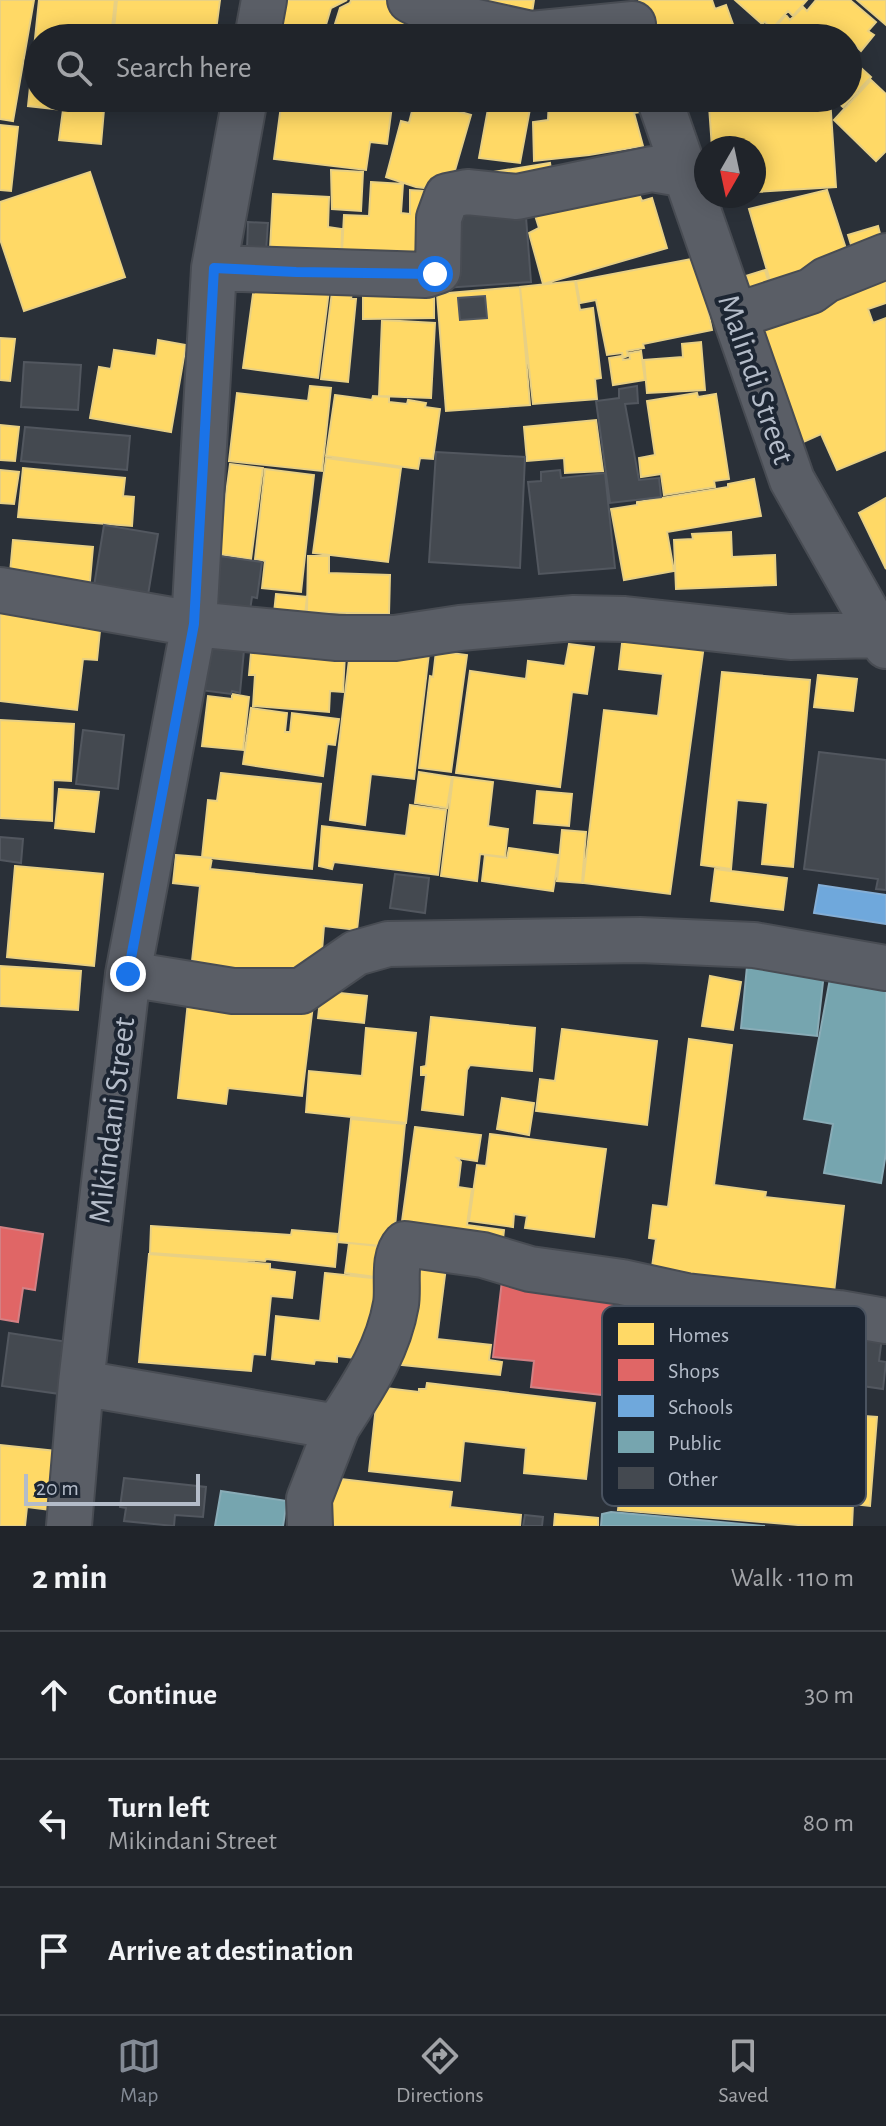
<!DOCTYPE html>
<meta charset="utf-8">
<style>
body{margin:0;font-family:"Alegreya Sans",sans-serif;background:#2d3036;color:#f1f3f6}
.compass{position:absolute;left:694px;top:136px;width:72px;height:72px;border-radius:50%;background:#20242a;box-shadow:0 4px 20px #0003;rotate:189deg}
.scale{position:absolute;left:24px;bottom:20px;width:176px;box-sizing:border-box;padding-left:8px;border:4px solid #b4bcc9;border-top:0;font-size:22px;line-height:28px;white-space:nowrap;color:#b4bcc9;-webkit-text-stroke:6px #1d2633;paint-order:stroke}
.stop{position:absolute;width:24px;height:24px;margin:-18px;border:6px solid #1a73e8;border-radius:50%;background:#fff}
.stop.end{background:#1a73e8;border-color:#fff;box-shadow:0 2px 8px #0008}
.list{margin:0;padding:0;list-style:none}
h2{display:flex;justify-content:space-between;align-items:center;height:104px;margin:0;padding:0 32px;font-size:34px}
h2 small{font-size:26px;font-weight:400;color:#a2a4a8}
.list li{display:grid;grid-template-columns:52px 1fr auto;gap:24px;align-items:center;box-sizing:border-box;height:128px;padding:0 32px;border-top:2px solid #3d4147}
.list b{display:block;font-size:30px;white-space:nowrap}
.list p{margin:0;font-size:26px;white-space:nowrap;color:#a2a4a8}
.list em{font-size:26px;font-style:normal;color:#a2a4a8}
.icon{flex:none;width:44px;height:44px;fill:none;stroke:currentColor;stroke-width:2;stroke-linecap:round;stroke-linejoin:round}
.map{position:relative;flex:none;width:886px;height:1526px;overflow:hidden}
.search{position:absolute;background:#20242a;box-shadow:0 4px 20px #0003;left:24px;right:24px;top:24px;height:88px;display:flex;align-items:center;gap:20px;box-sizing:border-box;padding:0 28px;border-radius:44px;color:#a2a4a8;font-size:30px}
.sheet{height:488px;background:#20242a}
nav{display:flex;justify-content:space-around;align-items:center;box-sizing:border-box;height:112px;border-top:2px solid #3d4147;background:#20242a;font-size:22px;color:#a2a4a8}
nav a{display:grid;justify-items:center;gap:4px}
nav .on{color:#848b96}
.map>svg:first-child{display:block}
</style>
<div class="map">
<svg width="886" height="1526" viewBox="0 0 886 1526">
<rect width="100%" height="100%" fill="#2a3038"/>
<path fill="#ffd966" stroke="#e8d084" stroke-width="2" fill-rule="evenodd" d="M0,0H34L13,121L0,119Z
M39,0H115L111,38H38V98H105L101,144L59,140L63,110L28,106Z
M117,0H220L215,38H113Z
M281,0H347L331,8L322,38H280L270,35Z
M351,0H388L433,16L425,38H324L327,25L334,27L340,8L350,3Z
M440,0H534L529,32Z
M639,0H712L715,9L726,5L738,38H651Z
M735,0H807L793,16L788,11L772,29L765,22L762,24Z
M816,0H850L876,22L868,31L874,35L861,51L855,45L848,53V38H765L786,15L790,20L803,7L807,11Z
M857,0H886V25Z
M849,57L871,77L843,107L833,98H848Z
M871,80L886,94V151L876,161L834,120Z
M282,98H393L387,144L370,142L366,170L274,159Z
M490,98H532L520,163L479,158Z
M549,98H637L641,112L634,113L643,146L589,155L534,161L533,122L548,120Z
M830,98L836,187L754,192V148H712L709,106Z
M415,99L471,115L449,191L416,187L386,177L401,121L409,123Z
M0,125L18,127L11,191L0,190Z
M550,163L554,189L481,174Z
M331,170L363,172L361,211L332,209Z
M90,172L125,277L24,311L0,239V202Z
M630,174L642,201L652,198L667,248L543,284L529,233L539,228L529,196Z
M371,182L403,184L401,213L410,214V190L440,192L432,273L341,270L344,215L369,216Z
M827,190L850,261L771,284L749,209Z
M273,194L329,197L328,227L342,229L341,270L269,267Z
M878,226L885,253L856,261L848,235Z
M697,258L712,330L643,344L644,348L627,351L628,356L623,358L622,353L607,355L596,300L580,303L576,281Z
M886,259V303L868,309L873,323L886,318V450L837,470L821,434L799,444L745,316Z
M765,270L770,287L755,307L746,276Z
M256,272L330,282L318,378L243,368Z
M334,276L354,278L351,299H356L348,382L321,379Z
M434,276V318L363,319V277Z
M575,281L580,310L593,308L601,378L595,379L597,399L533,404L520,287Z
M520,287L530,405L446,411L437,294ZM485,296L487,318L460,320L458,298Z
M382,320L435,323L431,398L379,396Z
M0,338L15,339L10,381L0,380Z
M158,340L186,345L171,432L90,418L99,367L111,369L114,350L156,356Z
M701,342L705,390L647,393L644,360L683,357L682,344Z
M641,351L645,380L613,385L609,358L622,356L623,360L630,359L629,353Z
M310,386L331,388L322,471L229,461L237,393L308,401Z
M697,393L698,397L716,394L729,479L714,481L715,487L664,495L661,474L641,477L639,458L655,455L647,401Z
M335,395L372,400L373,396L389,397V402L407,404L408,400L426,403L425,407L440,409L433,459L420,458L418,469L326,456Z
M596,420L603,471L565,473L564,458L527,461L524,427Z
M0,425L19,427L15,461L0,460Z
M326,458L401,468L388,562L313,553Z
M230,464L263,468L251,559L218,554Z
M23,468L125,478L123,496L134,497L132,526L18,517Z
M265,469L314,475L301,592L262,588L265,561L255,559Z
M0,470L19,472L14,504L0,503Z
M754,479L761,516L667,532L674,571L624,580L611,509L637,505V502L728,487V484Z
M886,498V569L859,513Z
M731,532L732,557L775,555L776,585L676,589L674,540L693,539L692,534Z
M13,540L93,547L89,592L9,584Z
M308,556H329V573L390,575L389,614L307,612Z
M276,594L307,597L305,615L274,613Z
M0,610L101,621L97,660L83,659L77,710L0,701Z
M623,635L704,645L670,894L583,883L604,710L658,716L663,674L619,669Z
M256,643L345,654L343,692L330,691L329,712L253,706L255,675H249L251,653H255Z
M351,643L429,653L414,779L371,774L365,825L330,820Z
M569,644L594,647L587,694L572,692L560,787L456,773L470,671L526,679L528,661L565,666Z
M436,651L467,655L451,772L419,768L430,676L433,677Z
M722,672L810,680L793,867L762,864L768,803L737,800L731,869L701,865Z
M818,675L857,679L853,711L814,707Z
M232,694L249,697L243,750L202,746L208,696L232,699Z
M251,708L287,713L285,732H290L292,713L339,719L335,745L327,744L323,776L243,764Z
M0,720L74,724L71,781L53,780L52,821L0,818Z
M419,772L452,777L447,808L415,803Z
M221,773L321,784L312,869L202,857L208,800L217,801Z
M453,777L493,782L488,826L508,829L505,857L480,854L477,881L441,876Z
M59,789L99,792L94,832L55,828Z
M537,791L572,794L569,826L534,823Z
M410,805L446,810L438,875L334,862L332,869L319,866L322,826L406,836Z
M562,830L586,832L582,883L557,881Z
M509,848L559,855L553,891L482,881L485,855L507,858Z
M176,855L212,858L210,869L362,885L357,930L324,926L320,975L263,968L261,985L193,978L196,961H192L200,886L173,883Z
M15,866L103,874L94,966L7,957Z
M715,869L787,878L783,910L711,901Z
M0,966L81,971L78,1010L0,1006Z
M710,976L741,982L733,1030L702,1026Z
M321,991L367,996L364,1023L318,1018Z
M189,992L313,1005L302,1096L228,1088L226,1104L178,1098Z
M431,1017L535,1028L532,1071L470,1065L467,1070L463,1115L422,1110L426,1075H421V1067L426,1066Z
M366,1028L416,1033L406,1123L306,1112L309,1071L362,1076Z
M562,1029L657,1041L647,1125L536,1111L540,1079L555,1081Z
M689,1039L732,1045L714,1185L766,1192L765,1197L844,1206L833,1301L651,1274L656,1239L649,1238L653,1205L668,1207Z
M502,1098L534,1103L529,1135L497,1129Z
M351,1119L405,1124L393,1247L338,1242Z
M415,1127L481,1135L477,1161L457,1158L461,1162L458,1187L472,1189L467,1225L504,1230L501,1256L399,1243Z
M490,1134L606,1149L594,1237L525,1228L527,1216L514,1214L513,1227L469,1221L477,1165L486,1166Z
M151,1226L291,1235L292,1230L338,1234L335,1267L266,1259L265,1261L150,1253Z
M349,1243L388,1247L384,1278L345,1273Z
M408,1246L448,1251L437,1339L491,1345L489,1360L502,1362L500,1375L393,1364Z
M149,1254L270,1264V1269L295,1272L292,1298L271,1296L265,1355L253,1354L251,1371L139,1362Z
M325,1273L382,1279L373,1360L337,1356V1362L315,1360L314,1364L272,1359L276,1316L320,1321Z
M427,1383L595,1403L586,1479L524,1473L526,1448L464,1441L460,1481L369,1471L378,1387L419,1392V1389H426Z
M631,1388L818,1410V1402L865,1406L864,1416L877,1417L870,1506L853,1504L852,1526H810L618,1510Z
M0,1445L56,1451L50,1510L27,1507L25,1526H0Z
M332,1478L452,1492L450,1507L521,1515L520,1526H326Z
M555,1514L598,1518V1526H554Z"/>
<path fill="#e06666" stroke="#d38084" stroke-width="2" d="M0,1227L43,1234L35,1290L23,1288L18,1322L0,1319Z
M503,1272L631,1287L619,1397L531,1387L534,1361L493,1357Z"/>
<path fill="#6fa8dc" stroke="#84aed6" stroke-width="2" d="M819,885L886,895V924L814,913Z"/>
<path fill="#76a5af" stroke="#89acb7" stroke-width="2" d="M748,956L825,964L817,1036L741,1028Z
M832,968L886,978V1153L881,1183L824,1173L833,1124L804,1119Z
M221,1491L287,1501L283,1526H215Z
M611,1512L765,1526H601L602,1514Z"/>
<path fill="#444950" stroke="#52575f" stroke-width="2" d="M452,195L526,217L531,282L444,288Z
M248,222L268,223L266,251L247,250Z
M485,296L487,318L460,320L458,298Z
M24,362L81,365L78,410L21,407Z
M637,386L638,403L625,404L639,480L659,478L661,497L610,503L596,401L619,398V389Z
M25,427L130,436L127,470L21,461Z
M436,452L525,457L520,568L429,562Z
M560,470L561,478L605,473L615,568L539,574L528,482L541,481V472Z
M104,525L158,534L147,601L93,592Z
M205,554L262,562L257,598L252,597L249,617L197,610Z
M211,645L244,650L240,693L232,691L231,694L200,690Z
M83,730L124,735L118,789L76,784Z
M819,752L886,760V890L876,889L878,879L804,869Z
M0,837L23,839L21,863L0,860Z
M395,874L429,878L425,913L390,908Z
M659,1309L882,1337L879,1361L886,1362L883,1389L855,1385L853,1401L652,1379Z
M9,1333L68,1342L60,1394L2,1386Z
M124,1478L206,1487L203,1517L175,1515L174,1526L124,1521L126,1508L120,1507Z
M525,1515L543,1517L542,1526H523Z"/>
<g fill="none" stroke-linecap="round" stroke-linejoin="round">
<defs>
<path id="minor" d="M410,0L436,13L531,34L633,24
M257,38L264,0
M659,98L792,480L886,646
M214,268L426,275L438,271L439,218L447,196L467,192L517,197L652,169L687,175
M735,316L811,291L826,280L886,256
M0,590L194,624L337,638H395L460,628L574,618L625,619L790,637L878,635
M128,974L233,991H301L356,953L388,944L640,940L754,945L886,968
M81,1383L337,1427L309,1499L310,1526
M337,1427C362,1388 388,1351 396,1304C399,1286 392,1258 405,1244L483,1255L530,1269L622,1282L686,1296L839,1313L886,1321
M69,1526L81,1383L128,974L194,624L214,268L245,98"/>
</defs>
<use href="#minor" stroke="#484c53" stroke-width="48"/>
<use href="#minor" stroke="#5a5e66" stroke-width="44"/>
</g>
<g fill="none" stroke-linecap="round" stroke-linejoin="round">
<path stroke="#1a73e8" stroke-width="10" d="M128,974L194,624L214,268L296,272L435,274"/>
</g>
<g text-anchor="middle" stroke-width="8" stroke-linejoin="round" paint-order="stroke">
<g font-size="32" fill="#b4bcc9" stroke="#1d2633">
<text transform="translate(757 379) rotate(71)" y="11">Malindi Street</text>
<text transform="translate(111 1120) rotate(-83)" y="11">Mikindani Street</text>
</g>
</g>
<rect x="602" y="1306" width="264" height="200" rx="12" fill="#1d2633" stroke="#4a5360" stroke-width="2"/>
<rect x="618" y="1323" width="36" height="22" fill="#ffd966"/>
<rect x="618" y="1359" width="36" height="22" fill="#e06666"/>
<rect x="618" y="1395" width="36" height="22" fill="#6fa8dc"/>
<rect x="618" y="1431" width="36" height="22" fill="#76a5af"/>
<rect x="618" y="1467" width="36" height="22" fill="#444950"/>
<g font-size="22" fill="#b4bcc9">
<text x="668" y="1342">Homes</text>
<text x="668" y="1378">Shops</text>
<text x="668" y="1414">Schools</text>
<text x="668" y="1450">Public</text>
<text x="668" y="1486">Other</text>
</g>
</svg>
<svg class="compass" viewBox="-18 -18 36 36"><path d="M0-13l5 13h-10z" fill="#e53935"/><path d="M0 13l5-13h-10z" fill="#a2a4a8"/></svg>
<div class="scale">20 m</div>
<div class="stop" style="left:435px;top:274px"></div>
<div class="stop end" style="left:128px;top:974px"></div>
<div class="search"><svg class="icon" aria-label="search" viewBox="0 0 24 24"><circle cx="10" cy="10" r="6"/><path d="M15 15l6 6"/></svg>Search here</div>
</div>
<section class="sheet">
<h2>2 min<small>Walk · 110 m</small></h2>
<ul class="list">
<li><svg class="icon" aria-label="ahead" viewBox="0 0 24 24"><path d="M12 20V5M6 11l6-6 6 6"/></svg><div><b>Continue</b></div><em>30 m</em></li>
<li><svg class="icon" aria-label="left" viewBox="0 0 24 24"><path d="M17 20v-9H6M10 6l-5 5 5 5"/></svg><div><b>Turn left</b><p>Mikindani Street</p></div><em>80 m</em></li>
<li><svg class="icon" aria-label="arrive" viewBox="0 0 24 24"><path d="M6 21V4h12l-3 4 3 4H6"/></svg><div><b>Arrive at destination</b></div></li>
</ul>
</section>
<nav>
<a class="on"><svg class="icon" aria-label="map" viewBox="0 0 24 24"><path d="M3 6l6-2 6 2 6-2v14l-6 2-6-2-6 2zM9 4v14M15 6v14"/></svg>Map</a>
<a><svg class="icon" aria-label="directions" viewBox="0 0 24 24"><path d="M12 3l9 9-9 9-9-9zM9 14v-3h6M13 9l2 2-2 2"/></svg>Directions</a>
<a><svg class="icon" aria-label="saved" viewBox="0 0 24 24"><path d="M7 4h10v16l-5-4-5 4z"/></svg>Saved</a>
</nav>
